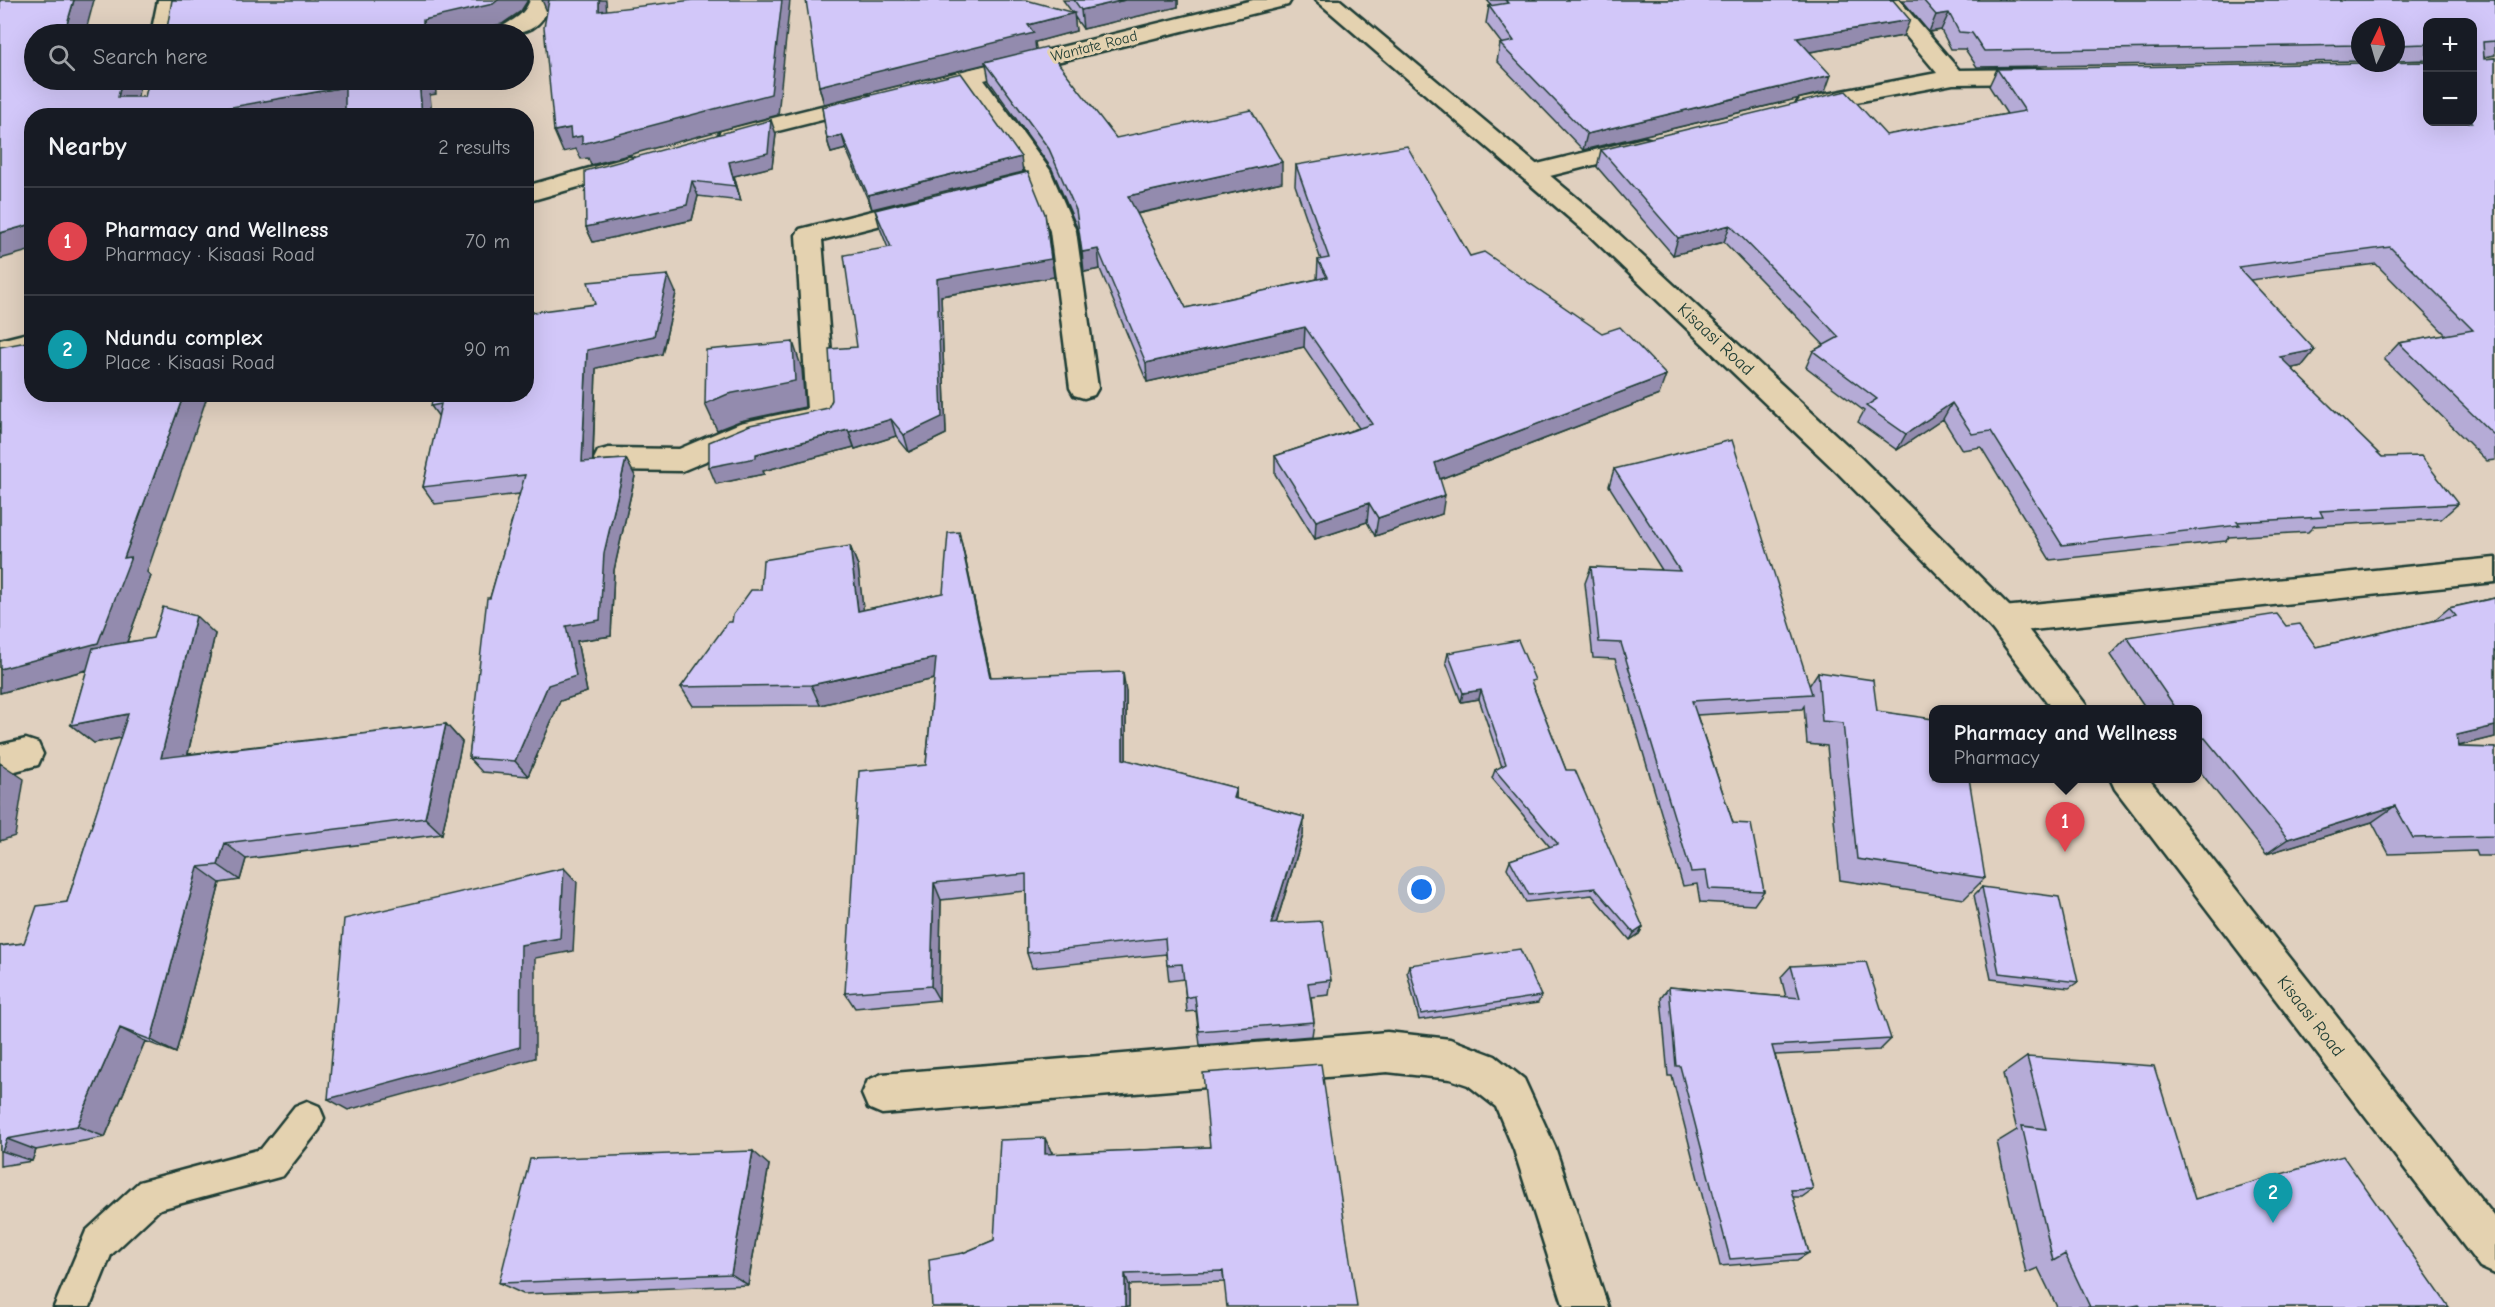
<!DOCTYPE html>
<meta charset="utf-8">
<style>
body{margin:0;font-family:"Comic Neue",sans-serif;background:#20242c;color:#f1f3f6}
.controls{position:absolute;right:18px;top:18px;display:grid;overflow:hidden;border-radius:12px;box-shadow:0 6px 24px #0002}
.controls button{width:54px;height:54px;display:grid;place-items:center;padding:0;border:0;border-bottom:2px solid #363941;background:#171b24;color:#f1f3f6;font:30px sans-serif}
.compass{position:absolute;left:2351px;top:18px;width:54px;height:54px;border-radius:50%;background:#171b24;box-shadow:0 6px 24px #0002;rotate:5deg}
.you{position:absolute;left:1422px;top:890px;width:21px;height:21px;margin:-15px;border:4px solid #fff;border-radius:50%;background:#1a73e8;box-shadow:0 0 0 9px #1a73e833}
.badge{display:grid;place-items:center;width:39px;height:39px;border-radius:50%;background:#92a19f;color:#fff;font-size:20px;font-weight:700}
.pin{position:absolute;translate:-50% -50px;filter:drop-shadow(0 2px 3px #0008)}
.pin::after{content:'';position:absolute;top:32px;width:21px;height:18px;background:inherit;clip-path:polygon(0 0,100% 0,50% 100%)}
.popup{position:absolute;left:1929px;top:705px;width:273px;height:78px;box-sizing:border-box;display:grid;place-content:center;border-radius:12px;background:#171b24;filter:drop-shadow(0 2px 4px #0005);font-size:20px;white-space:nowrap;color:#9ea1a6}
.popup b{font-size:22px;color:#f1f3f6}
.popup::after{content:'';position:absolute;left:50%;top:100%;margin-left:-12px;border:12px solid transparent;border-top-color:#171b24}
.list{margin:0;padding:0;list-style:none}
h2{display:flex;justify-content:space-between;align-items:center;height:78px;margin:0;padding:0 24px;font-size:26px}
h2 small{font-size:20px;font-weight:400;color:#9ea1a6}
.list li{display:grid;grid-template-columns:39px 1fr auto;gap:18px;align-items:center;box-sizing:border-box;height:108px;padding:0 24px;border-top:2px solid #363941}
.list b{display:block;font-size:22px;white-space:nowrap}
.list p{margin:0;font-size:20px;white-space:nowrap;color:#9ea1a6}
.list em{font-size:20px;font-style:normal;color:#9ea1a6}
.icon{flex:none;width:33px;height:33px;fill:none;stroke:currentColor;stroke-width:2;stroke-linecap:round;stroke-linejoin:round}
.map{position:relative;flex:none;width:2495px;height:1307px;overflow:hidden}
.search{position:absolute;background:#171b24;box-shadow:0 6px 24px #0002;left:24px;top:24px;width:510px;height:66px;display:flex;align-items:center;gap:15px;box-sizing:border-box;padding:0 21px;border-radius:33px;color:#9ea1a6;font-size:22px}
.panel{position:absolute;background:#171b24;box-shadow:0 6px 24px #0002;left:24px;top:108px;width:510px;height:294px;border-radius:24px}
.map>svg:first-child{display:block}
</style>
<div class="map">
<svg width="2495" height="1307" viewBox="0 0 2495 1307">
<rect width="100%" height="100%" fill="#e0d0bf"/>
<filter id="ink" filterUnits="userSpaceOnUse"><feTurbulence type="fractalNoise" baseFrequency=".0167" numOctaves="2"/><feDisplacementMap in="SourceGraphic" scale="12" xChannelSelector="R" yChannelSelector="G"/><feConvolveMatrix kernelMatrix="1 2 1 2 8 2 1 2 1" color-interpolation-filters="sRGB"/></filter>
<g filter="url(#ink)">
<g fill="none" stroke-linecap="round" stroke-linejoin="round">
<defs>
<path id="service" d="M307,1101L319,1106L324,1118L319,1130L283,1176L160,1209L111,1255L90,1307H54L86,1231L139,1182L261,1149L295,1106Z"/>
<path id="minor" d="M158,0H180L173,34H151Z
M530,0H552C541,30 528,34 497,34C505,19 522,22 530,0Z
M1253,0H1291L1288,5L984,80L1050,170L1076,231L1098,388L1094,395L1084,398L1074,395L1070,388L1050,231L1033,187L988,199L979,197L975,191L979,185L1027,173L1026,171L964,85L922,95L914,93L910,88L914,83Z
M1876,0H1899L1959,70L2039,69L2047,71L2051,76L2047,81L2039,83L1953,84L1808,111L1800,109L1796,104L1800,99L1937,73Z
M866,95L874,97L878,102L874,107L730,143L721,141L718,136L721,131Z
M1644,138L1653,140L1656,145L1653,150L1534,180L1525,177L1522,172L1525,167Z
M629,157L638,160L641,165L638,170L526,202V186Z
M920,199L929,201L933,207L929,213L822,240L836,417L832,424L756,440L682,471L609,470L598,467L594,459L598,451L609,448L679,449L740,423L807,409L796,235L800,229Z
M32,332V351L0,360V340Z
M2495,558V582L2003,633L1992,629L1987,620L1992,611L2003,607Z
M26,739L38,743L43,754L38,765L0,775V745Z
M1387,1032L1450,1039L1495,1056L1524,1079L1555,1147L1608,1307H1564L1514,1150L1496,1107L1468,1085L1450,1079L1387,1072L882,1114L868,1108L862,1094L868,1080L882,1074Z"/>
<path id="secondary" d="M1316,0H1340L1608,224L1861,458L2014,611L2090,710H2053L1992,629L1839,474L1590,236Z
M2110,778H2148L2495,1217V1274L2480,1267L2115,789Z"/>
</defs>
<use href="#service" stroke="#1f3d34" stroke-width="5"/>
<use href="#minor" stroke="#1f3d34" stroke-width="5"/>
<use href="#secondary" stroke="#1f3d34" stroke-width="5"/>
<use href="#service" fill="#e4d2b0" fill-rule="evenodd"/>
<use href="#minor" fill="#e4d2b0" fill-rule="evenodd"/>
<use href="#secondary" fill="#e4d2b0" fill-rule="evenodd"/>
</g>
<path fill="#b5abd6" stroke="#1f3d34" stroke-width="1.5" d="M1063,0H1178V7L1083,29L1074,16L1076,31L1035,42L1036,49L1116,138L1282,182L1137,214L1186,308L1317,279L1318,260H1321L1295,185L1296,165L1470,256L1659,395L1440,479L1442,514L1375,536L1367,522L1315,539L1275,474V456L1359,428L1304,347L1147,382L1100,269L1084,272L1078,230L1052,169L989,81L986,64L824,104L819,86L1072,12Z
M1487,0H1893L1903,36L1810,52L1825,92L1583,150L1497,61L1500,44H1502L1486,23L1489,6H1492Z
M1902,0H2495V55L2484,57V59L2495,58V460L2487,461L2384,359L2399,343L2446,335L2376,264L2250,280L2302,366L2291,368L2382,457L2458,504L2441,519L2314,526L2308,532L2229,537L2226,541L2050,560L1981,447L1962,450L1943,419L1897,450L1858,422L1864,411L1806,367L1813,351L1824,345L1724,242L1673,255L1597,167L1601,150L1886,135L2007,114L1989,86L1997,69L2427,122L2472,22H2427V60L2396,61V27H2360V61L1977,67L1965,49H1951L1941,30L1929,32Z
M822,107L1023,172L872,209L846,149L831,153L827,139Z
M776,134L772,167L734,176L741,201L698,196L692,220L593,242L586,227Z
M875,210L1054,277L941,296L946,434L909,452L896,436L855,449L854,447L763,471L764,474L716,484L828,408L857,347L888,248L880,228Z
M676,293L662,354L596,368L593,461L626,459L635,476L614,570L611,636L577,641L587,692L560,701L528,776L482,772L469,758L490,598L520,494L435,504L423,487L439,417L431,406Z
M0,347L147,572L151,576L127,642L215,634L188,754L446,724L462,742L442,834L246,859L240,880L220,883L176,1053L145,1041L105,1137L36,1150L32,1161L0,1166V946L24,943L67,902L121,738L94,743L71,725L87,670L0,693Z
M1614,469L1809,686L1818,672L1877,711L1985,878L1964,899L1840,880L1827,746L1807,744L1804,706L1802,709L1697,715L1733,823L1764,891L1754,905L1700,902L1697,884L1683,886L1615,659L1593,658L1585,583L1591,567L1662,570L1609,486Z
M850,546L858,566L863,610L943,593L964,553L991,677L1126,692V760L1236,788V799L1304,817L1303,835L1276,924L1331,980L1329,995L1311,997L1314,1022L1312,1036L1200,1045L1196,1011L1187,1012L1184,979L1169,981L1166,954L1032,968L1027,953L1026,891L941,900L939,1000L855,1008L845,993L926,765L934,679L820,705L693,706L681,687L732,622L761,590Z
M2495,598V737L2459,746V747L2495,748V856H2478L2476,851L2389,854L2372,822L2266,854L2197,768V710H2147L2110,655L2127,637L2286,626L2316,647L2433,621L2449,608Z
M1448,653L1533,686L1566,770L1643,927L1639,934L1630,940L1592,895L1526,902L1507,868L1510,860L1550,847L1492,778L1495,770L1502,767L1479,699L1461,702L1446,662Z
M1982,887L2078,982L2069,988L1991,979L1974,895Z
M1409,965L1541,996L1538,1003L1419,1020L1407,972Z
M1791,966L1891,1039L1880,1050L1775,1055L1813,1189L1802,1197H1793L1809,1253L1797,1260L1720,1266L1672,1076H1668L1661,998L1669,987L1786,997L1781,977Z
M2027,1057L2195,1199L2449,1307H2057L2038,1268L2026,1273L1997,1142L2017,1130L2003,1074Z
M1210,1147L1224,1282L1129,1285V1307H932L963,1253L994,1240L1052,1153V1154Z
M769,1165L748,1285L523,1294L499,1283Z"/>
<path fill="#938bae" stroke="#1f3d34" stroke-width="1.5" d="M74,0H94L85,34H64Z
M498,0H528L521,11L502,24L458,34H423V20Z
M542,0H555L548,14Z
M599,0H606L608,31L599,11Z
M782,0H790L778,115L591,165L588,158L581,159L576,149L563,152L554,131L570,128Z
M1125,0H1178V7L1083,29L1081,10Z
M1074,13L1076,31L1035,42L1036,51L985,62L986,64L824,104L819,86L1028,25Z
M1949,13L1941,30L1929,32L1936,15Z
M1910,20L1903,36L1792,55L1797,38Z
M1831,75L1825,92L1583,150L1587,134Z
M122,80H141L134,116L118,97Z
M419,80H435L436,94L430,95L432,116H422Z
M345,87L357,108L313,116L181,115Z
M771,120L776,134L772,167L734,176L741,201L735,186L729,162Z
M842,135L846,149L831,153L827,139Z
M1021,157L1023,172L872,209L868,195Z
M1282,162V182L1130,215L1128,196Z
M692,181L698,196L692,220L593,242L586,227Z
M1045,214L1054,277L941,296L946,434L909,452L904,435L937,279Z
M32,224V250L0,259V233Z
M1730,225L1724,242L1673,255L1678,238Z
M1098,249L1100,269L1084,272L1082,252Z
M668,275L676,293L662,354L596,368L592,479L582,462L587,350Z
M1305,327L1304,347L1147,382L1146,363Z
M793,342L802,369L805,407L740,421L717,430L705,404Z
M2315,350L2302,366L2267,374L2280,357Z
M1666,375L1659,395L1432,482L1435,463Z
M184,394H208L147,572L151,576L120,661L0,693V669L124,558Z
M1952,403L1943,419L1897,450L1906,434Z
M891,419L896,436L855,449L849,432Z
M848,430L854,447L763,471L764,474L716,484L709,467Z
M626,459L635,476L614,570L611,636L577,641L587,692L560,701L528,776L515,761L548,685L566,626L604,553Z
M1445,495L1442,514L1375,536L1378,518Z
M1369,503L1367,522L1315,539L1316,521Z
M959,532L964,553L995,697L990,677Z
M850,546L858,566L866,631L858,611Z
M196,616L215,634L183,775L161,758Z
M936,658L943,677L820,705L811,685Z
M1123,672L1126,692V778L1123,759Z
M1481,690L1479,699L1461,702L1463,693Z
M128,714L150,732L94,743L71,725Z
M446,724L462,742L442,834L425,818Z
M2495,726V737L2434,752L2457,735Z
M0,763L24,779L15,836L0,841Z
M1236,788V806L1233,798Z
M2395,806L2372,822L2266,854L2288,839Z
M1304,817L1303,835L1271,940V924Z
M225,843L246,859L240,880L218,865Z
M198,867L220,883L176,1053L151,1040Z
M564,868L577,882L573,951L535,958V1058L348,1110L328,1099L521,945Z
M934,883L941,900L939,1000L931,986Z
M1643,927L1639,934L1630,940L1634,933Z
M120,1028L145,1041L105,1137L77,1126Z
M1045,1138L1052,1153L1051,1168L1045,1154Z
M7,1139L36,1150L32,1161L2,1151Z
M753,1151L769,1165L748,1285L731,1274Z
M1125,1274L1129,1285V1307H1125Z"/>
<path fill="#d2c7f9" stroke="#1f3d34" stroke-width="1.5" d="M0,0H74L64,34H34V80H122L118,97H145L149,80H419L422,116H345V87L181,116H32V224L0,233Z
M172,0H498L493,4L423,20V34H166Z
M549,0H599V11L693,0H782L771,94L582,144V136L571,138L570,128L554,131L544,27Z
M806,0H1026L1074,13L1028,25L1034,33L819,86Z
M1074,0H1125L1081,10Z
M1505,0H1893L1910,20L1797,38L1831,75L1587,134L1500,44L1514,41L1489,6L1508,3Z
M1923,0H2495V41L2483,42L2484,59L2495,58V436L2399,343L2473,330L2390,247L2238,267L2315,350L2280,357L2382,457L2421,456L2458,504L2320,511L2323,517L2237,522L2240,525L2062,545L1991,431L1972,434L1952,403L1906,434L1866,406L1877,399L1813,351L1839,337L1730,225L1678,238L1601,150L1846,91L1886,135L2025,111L1997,69L2427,62V122H2472V22H2427V44L2396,45V27H2360V45L1984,51L1972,33L1959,32L1949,13L1936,15Z
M1046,47L1116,138L1251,110L1282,162L1128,196L1186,308L1327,277L1318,260L1329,258L1296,165L1407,146L1470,256L1484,252L1602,333L1620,327L1666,375L1435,463L1445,495L1378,518L1369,503L1316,521L1275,456L1372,424L1305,327L1146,363L1098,249L1082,252L1076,210L1049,149L985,62Z
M961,73L1021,157L868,195L842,135L827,139L822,107Z
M771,120L768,153L729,162L735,186L692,181L687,205L586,227L585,171Z
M1028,172L1045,214L1051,259L937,279L942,417L904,435L891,419L849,432L848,430L756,454V458L709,467V442L750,425L828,408L832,400L829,349L857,347L844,255L891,247L875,210Z
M668,275L654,336L587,350L582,462L626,459L604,553L600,620L566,626L576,676L548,685L515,761L469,758L487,598H490L525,475L423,487L441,404L431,406L433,394H526V313L595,304L588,282Z
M32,341V394H184L124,558L131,557L98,643L0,669V347Z
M793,342L795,381L728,394L705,404L706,350Z
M1732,440L1812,694L1692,701L1733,823L1751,824L1764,891L1709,889L1706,871L1691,872L1621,643L1599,642L1591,567L1680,571L1614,469Z
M959,532L990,677L1123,672V759L1236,788L1233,798L1304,817L1271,924L1322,921L1331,980L1308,983L1314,1022L1199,1031L1195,996L1186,998L1182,964L1167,965L1165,938L1027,953L1026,874L934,883L931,986L845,993L859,771L926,765L936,658L811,685L681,687L728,622H732L733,615L751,590H761L763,560L850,546L858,611L943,593L948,533Z
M2495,598V726L2457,735L2459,747L2495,748V836L2413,838L2395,806L2288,839L2205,738L2197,739V710H2177L2127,637L2277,614L2286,626L2300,624L2316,647L2456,616L2449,608Z
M163,607L196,616L161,758L446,724L425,818L225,843L218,865L198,867L151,1040L120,1028L77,1126L7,1139L2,1151H0V946L24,943L37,906L67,902L128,714L71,725L93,648L153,638Z
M1518,640L1535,680L1531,681L1566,770H1575L1643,927L1634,933L1595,888L1529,895L1510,860L1558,844L1495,770L1506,764L1481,690L1463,693L1448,653Z
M1818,672L1873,680L1877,711L1933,719V778H1969L1985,878L1857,859L1843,723L1822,721Z
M564,868L560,938L521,945L520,1047L328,1099L344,919Z
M1982,887L2059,897L2078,982L1999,973Z
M1520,949L1541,996L1421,1014L1409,965Z
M1866,962L1891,1039L1772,1046L1813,1189L1791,1190L1809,1253L1730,1259L1680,1066H1676L1669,987L1800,998L1791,966Z
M2027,1057L2154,1066L2195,1199L2343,1156L2449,1307H2141L2139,1305L2127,1307H2090L2065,1254L2053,1261L2022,1126L2046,1129Z
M1321,1064L1357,1307H1227L1223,1271L1125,1274V1307H932L929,1259L963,1253L994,1240L1000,1140L1045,1138V1154L1210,1147L1203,1073Z
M753,1151L731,1274L499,1283L530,1159Z"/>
</g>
<g text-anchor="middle" stroke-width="6" stroke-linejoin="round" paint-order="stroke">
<g font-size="15" fill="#1f3d34" stroke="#e4d2b0">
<text transform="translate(1094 46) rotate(-14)" y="5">Wantate Road</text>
</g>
<g font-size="18" fill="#1f3d34" stroke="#e4d2b0">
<text transform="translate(1716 339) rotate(43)" y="6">Kisaasi Road</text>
<text transform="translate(2311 1016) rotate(52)" y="6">Kisaasi Road</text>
</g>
</g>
</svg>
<div class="controls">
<button>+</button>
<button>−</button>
</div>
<svg class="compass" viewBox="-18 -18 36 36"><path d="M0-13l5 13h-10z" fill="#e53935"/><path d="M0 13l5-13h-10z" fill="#9ea1a6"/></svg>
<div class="you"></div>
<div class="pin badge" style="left:2065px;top:852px;background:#e0444e">1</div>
<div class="popup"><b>Pharmacy and Wellness</b>Pharmacy</div>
<div class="pin badge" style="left:2273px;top:1223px;background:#0f9aa8">2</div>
<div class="search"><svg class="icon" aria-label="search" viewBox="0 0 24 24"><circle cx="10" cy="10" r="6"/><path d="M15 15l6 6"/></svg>Search here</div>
<section class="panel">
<h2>Nearby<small>2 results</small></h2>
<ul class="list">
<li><span class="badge" style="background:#e0444e">1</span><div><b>Pharmacy and Wellness</b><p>Pharmacy · Kisaasi Road</p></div><em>70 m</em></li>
<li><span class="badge" style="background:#0f9aa8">2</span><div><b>Ndundu complex</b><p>Place · Kisaasi Road</p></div><em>90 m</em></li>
</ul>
</section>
</div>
